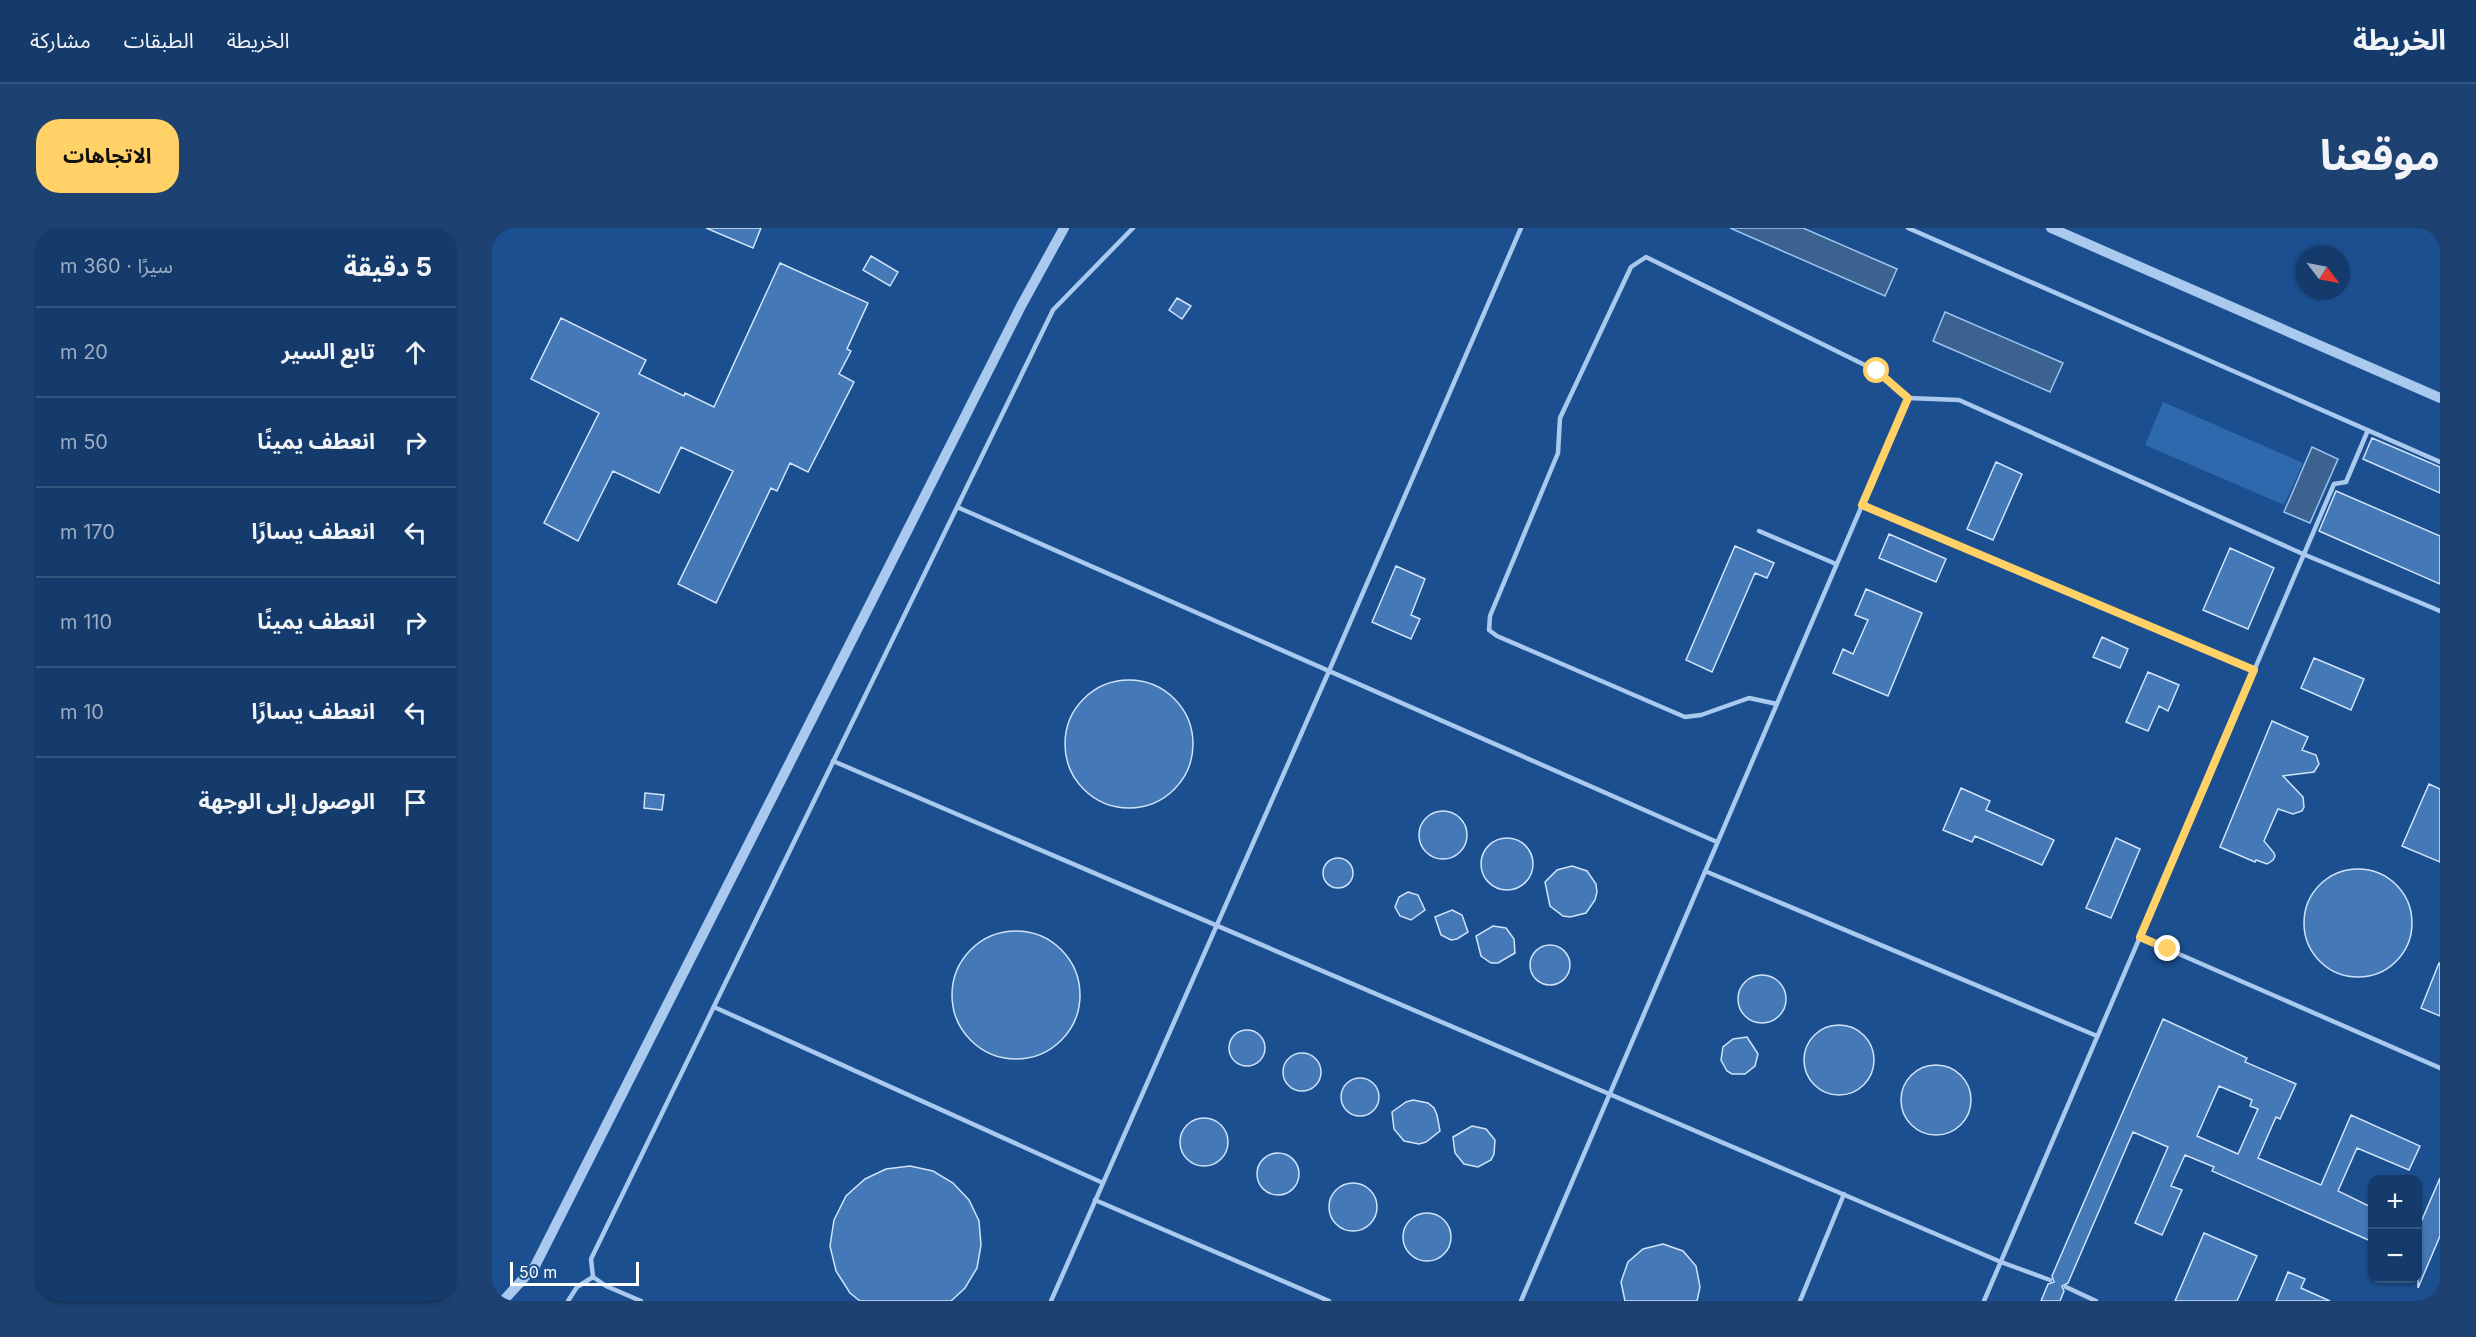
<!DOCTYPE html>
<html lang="ar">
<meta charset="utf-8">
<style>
body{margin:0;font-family:Inter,"Noto Sans Arabic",sans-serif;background:#1d4271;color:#f1f3f6;direction:rtl}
.controls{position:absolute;right:18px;bottom:18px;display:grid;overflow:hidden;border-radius:12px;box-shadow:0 2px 4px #0004}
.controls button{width:54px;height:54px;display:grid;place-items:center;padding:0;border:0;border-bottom:2px solid #33557e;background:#143b6b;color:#f1f3f6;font:30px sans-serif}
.compass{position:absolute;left:1804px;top:18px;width:54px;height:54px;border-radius:50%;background:#143b6b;box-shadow:0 2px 4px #0004;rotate:122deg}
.scale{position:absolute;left:18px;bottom:15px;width:129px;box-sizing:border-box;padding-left:6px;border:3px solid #fff;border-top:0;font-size:16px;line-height:21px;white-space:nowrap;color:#fff;-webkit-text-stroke:4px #1b4f8f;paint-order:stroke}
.stop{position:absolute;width:18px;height:18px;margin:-14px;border:4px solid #ffd166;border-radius:50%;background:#fff}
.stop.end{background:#ffd166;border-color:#fff;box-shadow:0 2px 6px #0008}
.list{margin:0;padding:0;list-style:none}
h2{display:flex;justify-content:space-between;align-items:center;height:78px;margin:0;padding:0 24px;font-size:26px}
h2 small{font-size:20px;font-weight:400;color:#9dadc1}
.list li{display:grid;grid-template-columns:39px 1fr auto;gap:18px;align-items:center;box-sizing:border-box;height:90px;padding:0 24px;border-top:2px solid #33557e}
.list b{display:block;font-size:22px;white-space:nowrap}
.list em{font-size:20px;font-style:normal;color:#9dadc1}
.icon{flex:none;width:33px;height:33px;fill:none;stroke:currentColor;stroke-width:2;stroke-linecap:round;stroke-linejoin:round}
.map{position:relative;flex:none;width:1948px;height:1073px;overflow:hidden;direction:ltr;border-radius:24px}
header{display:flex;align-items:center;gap:36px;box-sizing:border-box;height:84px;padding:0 30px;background:#143b6b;border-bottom:2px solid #33557e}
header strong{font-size:28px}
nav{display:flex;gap:33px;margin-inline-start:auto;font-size:21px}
.intro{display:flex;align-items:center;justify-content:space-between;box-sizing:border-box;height:144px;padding:0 36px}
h1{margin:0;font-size:42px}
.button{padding:15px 27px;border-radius:24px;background:#ffd166;color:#111;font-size:21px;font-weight:700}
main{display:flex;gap:36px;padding:0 36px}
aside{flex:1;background:#143b6b;border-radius:24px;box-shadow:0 2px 4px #0004}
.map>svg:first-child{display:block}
</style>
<header>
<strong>الخريطة</strong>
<nav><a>الخريطة</a><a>الطبقات</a><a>مشاركة</a></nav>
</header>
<div class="intro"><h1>موقعنا</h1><a class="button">الاتجاهات</a></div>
<main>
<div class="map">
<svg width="1948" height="1073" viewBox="0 0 1948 1073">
<rect width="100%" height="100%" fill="#1b4f8f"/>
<path fill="#2e69ad" d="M1671,174L1811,235L1792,277L1653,217Z"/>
<path fill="#3c6290" stroke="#9cc4f0" stroke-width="1.5" d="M1238,0H1311L1405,41L1393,68Z
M1453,84L1571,135L1558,164L1441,113Z
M1820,219L1846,231L1818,295L1792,284Z"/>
<path fill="#4478b7" stroke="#cfe3fa" stroke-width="1.5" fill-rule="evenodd" d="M214,0H269L261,20Z
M379,28L406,44L398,58L371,42Z
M288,35L376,75L355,121L359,123L347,146L362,154L316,244L298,235L285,263L279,260L224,375L186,356L241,243L189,219L167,265L121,243L86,313L52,295L107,185L39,151L69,90L154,132L147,146L192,168L193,165L222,179Z
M685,70L699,78L690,91L677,82Z
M1880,210L1948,239V265L1871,231Z
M1504,234L1530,246L1501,312L1475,301Z
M1844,263L1948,308V356L1827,303Z
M1397,306L1454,331L1444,354L1387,330Z
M1243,318L1282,335L1275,350L1263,345L1220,444L1194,432Z
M1738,320L1782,340L1756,401L1711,382Z
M904,338L933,351L919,387L928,391L919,411L880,394Z
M1374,361L1430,385L1396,468L1341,445L1351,421L1361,426L1376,392L1363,387Z
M1610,409L1636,421L1628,440L1601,429Z
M1822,430L1872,451L1859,482L1809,460Z
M1656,444L1687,457L1676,483L1667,478L1656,503L1634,494Z
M573 516a64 64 0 1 1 128 0a64 64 0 1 1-128 0Z
M1780,493L1816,509L1810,522L1824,527L1827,536L1822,544L1791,548L1811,569L1812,579L1810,583L1801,586L1786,581L1772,613L1782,625L1783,628L1781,632L1775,636L1764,632L1763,634L1728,619Z
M1937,556L1948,561V634L1910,618Z
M1469,560L1498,573L1494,582L1562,612L1550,637L1483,608L1480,614L1451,602Z
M153,565L172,567L170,582L152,580Z
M927 607a24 24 0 1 1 48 0a24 24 0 1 1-48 0Z
M1624,610L1648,621L1619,690L1594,680Z
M989 636a26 26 0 1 1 52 0a26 26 0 1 1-52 0Z
M831 645a15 15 0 1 1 30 0a15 15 0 1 1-30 0Z
M1080,638L1095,643L1104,656L1105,664L1103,672L1094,685L1078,689L1071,688L1058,678L1053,654L1065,642Z
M1812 695a54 54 0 1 1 108 0a54 54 0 1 1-108 0Z
M916,664L926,667L933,682L919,692L908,688L903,679L907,669Z
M960,682L970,687L976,704L965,711L959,712L949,707L943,689Z
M1001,698L1014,700L1022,711L1023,725L1006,735H999L989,728L984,708Z
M460 767a64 64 0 1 1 128 0a64 64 0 1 1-128 0Z
M1038 737a20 20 0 1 1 40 0a20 20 0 1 1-40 0Z
M1947,735H1948V788L1929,780Z
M1246 771a24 24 0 1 1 48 0a24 24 0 1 1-48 0Z
M1671,791L1755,830L1753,834L1804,856L1788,891L1784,889L1766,930L1829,957L1859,887L1928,918L1917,942L1865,920L1846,963L1881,980V1014L1720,943L1722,939L1693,927L1679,958L1690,962L1670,1007L1643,995L1676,919L1641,904L1576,1055L1570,1058L1572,1063L1568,1073H1549L1556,1056L1562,1054L1560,1048ZM1727,858L1760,872L1758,878L1766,881L1746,926L1705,908Z
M1312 832a35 35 0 1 1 70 0a35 35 0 1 1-70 0Z
M737 820a18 18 0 1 1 36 0a18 18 0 1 1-36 0Z
M1255,809L1266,826L1263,838L1253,846H1240L1235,843L1229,832L1231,819L1241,811Z
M791 844a19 19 0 1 1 38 0a19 19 0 1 1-38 0Z
M1409 872a35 35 0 1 1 70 0a35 35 0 1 1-70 0Z
M849 869a19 19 0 1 1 38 0a19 19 0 1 1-38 0Z
M921,872L936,875L942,880L945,887L948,903L934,914L927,916L912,913L902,901L900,884L914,874Z
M688 914a24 24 0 1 1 48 0a24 24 0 1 1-48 0Z
M980,898L994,901L1003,912L1002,926L999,932L986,939L972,936L963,925L961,909Z
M765 946a21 21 0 1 1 42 0a21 21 0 1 1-42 0Z
M418,938L441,943L461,955L477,972L487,993L489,1017L485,1040L473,1060L459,1073H368L358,1065L344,1043L338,1018L342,992L354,968L373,951L394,941Z
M1948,950V1008L1926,1060V1001Z
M837 979a24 24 0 1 1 48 0a24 24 0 1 1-48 0Z
M911 1009a24 24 0 1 1 48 0a24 24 0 1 1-48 0Z
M1712,1005L1765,1028L1745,1073H1683Z
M1171,1016L1191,1023L1204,1038L1208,1059L1205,1073H1133L1129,1054L1136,1034L1151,1021Z
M1796,1044L1813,1051L1809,1060L1838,1073H1784Z"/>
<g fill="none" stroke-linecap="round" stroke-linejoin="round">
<path stroke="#a9c9ee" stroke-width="4.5" d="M1416,0L1948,234
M1416,170L1467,172L1811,326L1948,383
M1370,277L1762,442
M465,279L1225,614
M1267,303L1344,336
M341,533L1509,1034L1558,1052
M1213,643L1605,808
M1648,709L1948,840
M222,779L611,955
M603,972L837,1073
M1574,1059L1604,1073
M76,1073L85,1059L101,1049
M149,1073L114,1058L101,1049L99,1031L561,82L641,0
M559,1073L837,443L1029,0
M1029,1073L1416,170L1385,143L1154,29L1139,39L1068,190L1066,225L998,388L997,402L1005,408L1193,489L1209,487L1257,470L1285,476
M1308,1073L1352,966
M1492,1073L1842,256L1854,254L1876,202"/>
<path stroke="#a9c9ee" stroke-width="10" d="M1559,0L1948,170
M11,1073L43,1038L529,78L572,0"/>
</g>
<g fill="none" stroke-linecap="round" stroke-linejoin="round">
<path stroke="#ffd166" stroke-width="8" d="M1385,143L1416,170L1370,277L1762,442L1648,709L1676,721"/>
</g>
</svg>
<div class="controls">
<button>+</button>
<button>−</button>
</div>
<svg class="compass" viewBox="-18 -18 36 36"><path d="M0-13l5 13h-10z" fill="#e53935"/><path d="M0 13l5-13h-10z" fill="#9dadc1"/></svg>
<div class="scale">50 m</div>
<div class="stop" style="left:1385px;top:143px"></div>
<div class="stop end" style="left:1676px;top:721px"></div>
</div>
<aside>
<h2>5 دقيقة<small>سيرًا · 360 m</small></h2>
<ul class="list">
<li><svg class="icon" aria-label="ahead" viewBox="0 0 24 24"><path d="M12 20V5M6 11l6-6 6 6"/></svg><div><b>تابع السير</b></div><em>20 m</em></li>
<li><svg class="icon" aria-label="right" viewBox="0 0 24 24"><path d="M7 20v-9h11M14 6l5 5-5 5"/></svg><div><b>انعطف يمينًا</b></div><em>50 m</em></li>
<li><svg class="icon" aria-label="left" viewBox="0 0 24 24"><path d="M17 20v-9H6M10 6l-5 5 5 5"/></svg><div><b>انعطف يسارًا</b></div><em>170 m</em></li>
<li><svg class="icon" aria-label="right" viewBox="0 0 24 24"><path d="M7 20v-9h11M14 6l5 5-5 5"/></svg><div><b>انعطف يمينًا</b></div><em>110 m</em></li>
<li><svg class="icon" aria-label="left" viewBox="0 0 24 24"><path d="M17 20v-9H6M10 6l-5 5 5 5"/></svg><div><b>انعطف يسارًا</b></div><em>10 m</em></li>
<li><svg class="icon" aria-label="arrive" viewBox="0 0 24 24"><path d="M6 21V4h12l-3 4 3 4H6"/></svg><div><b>الوصول إلى الوجهة</b></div></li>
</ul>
</aside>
</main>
